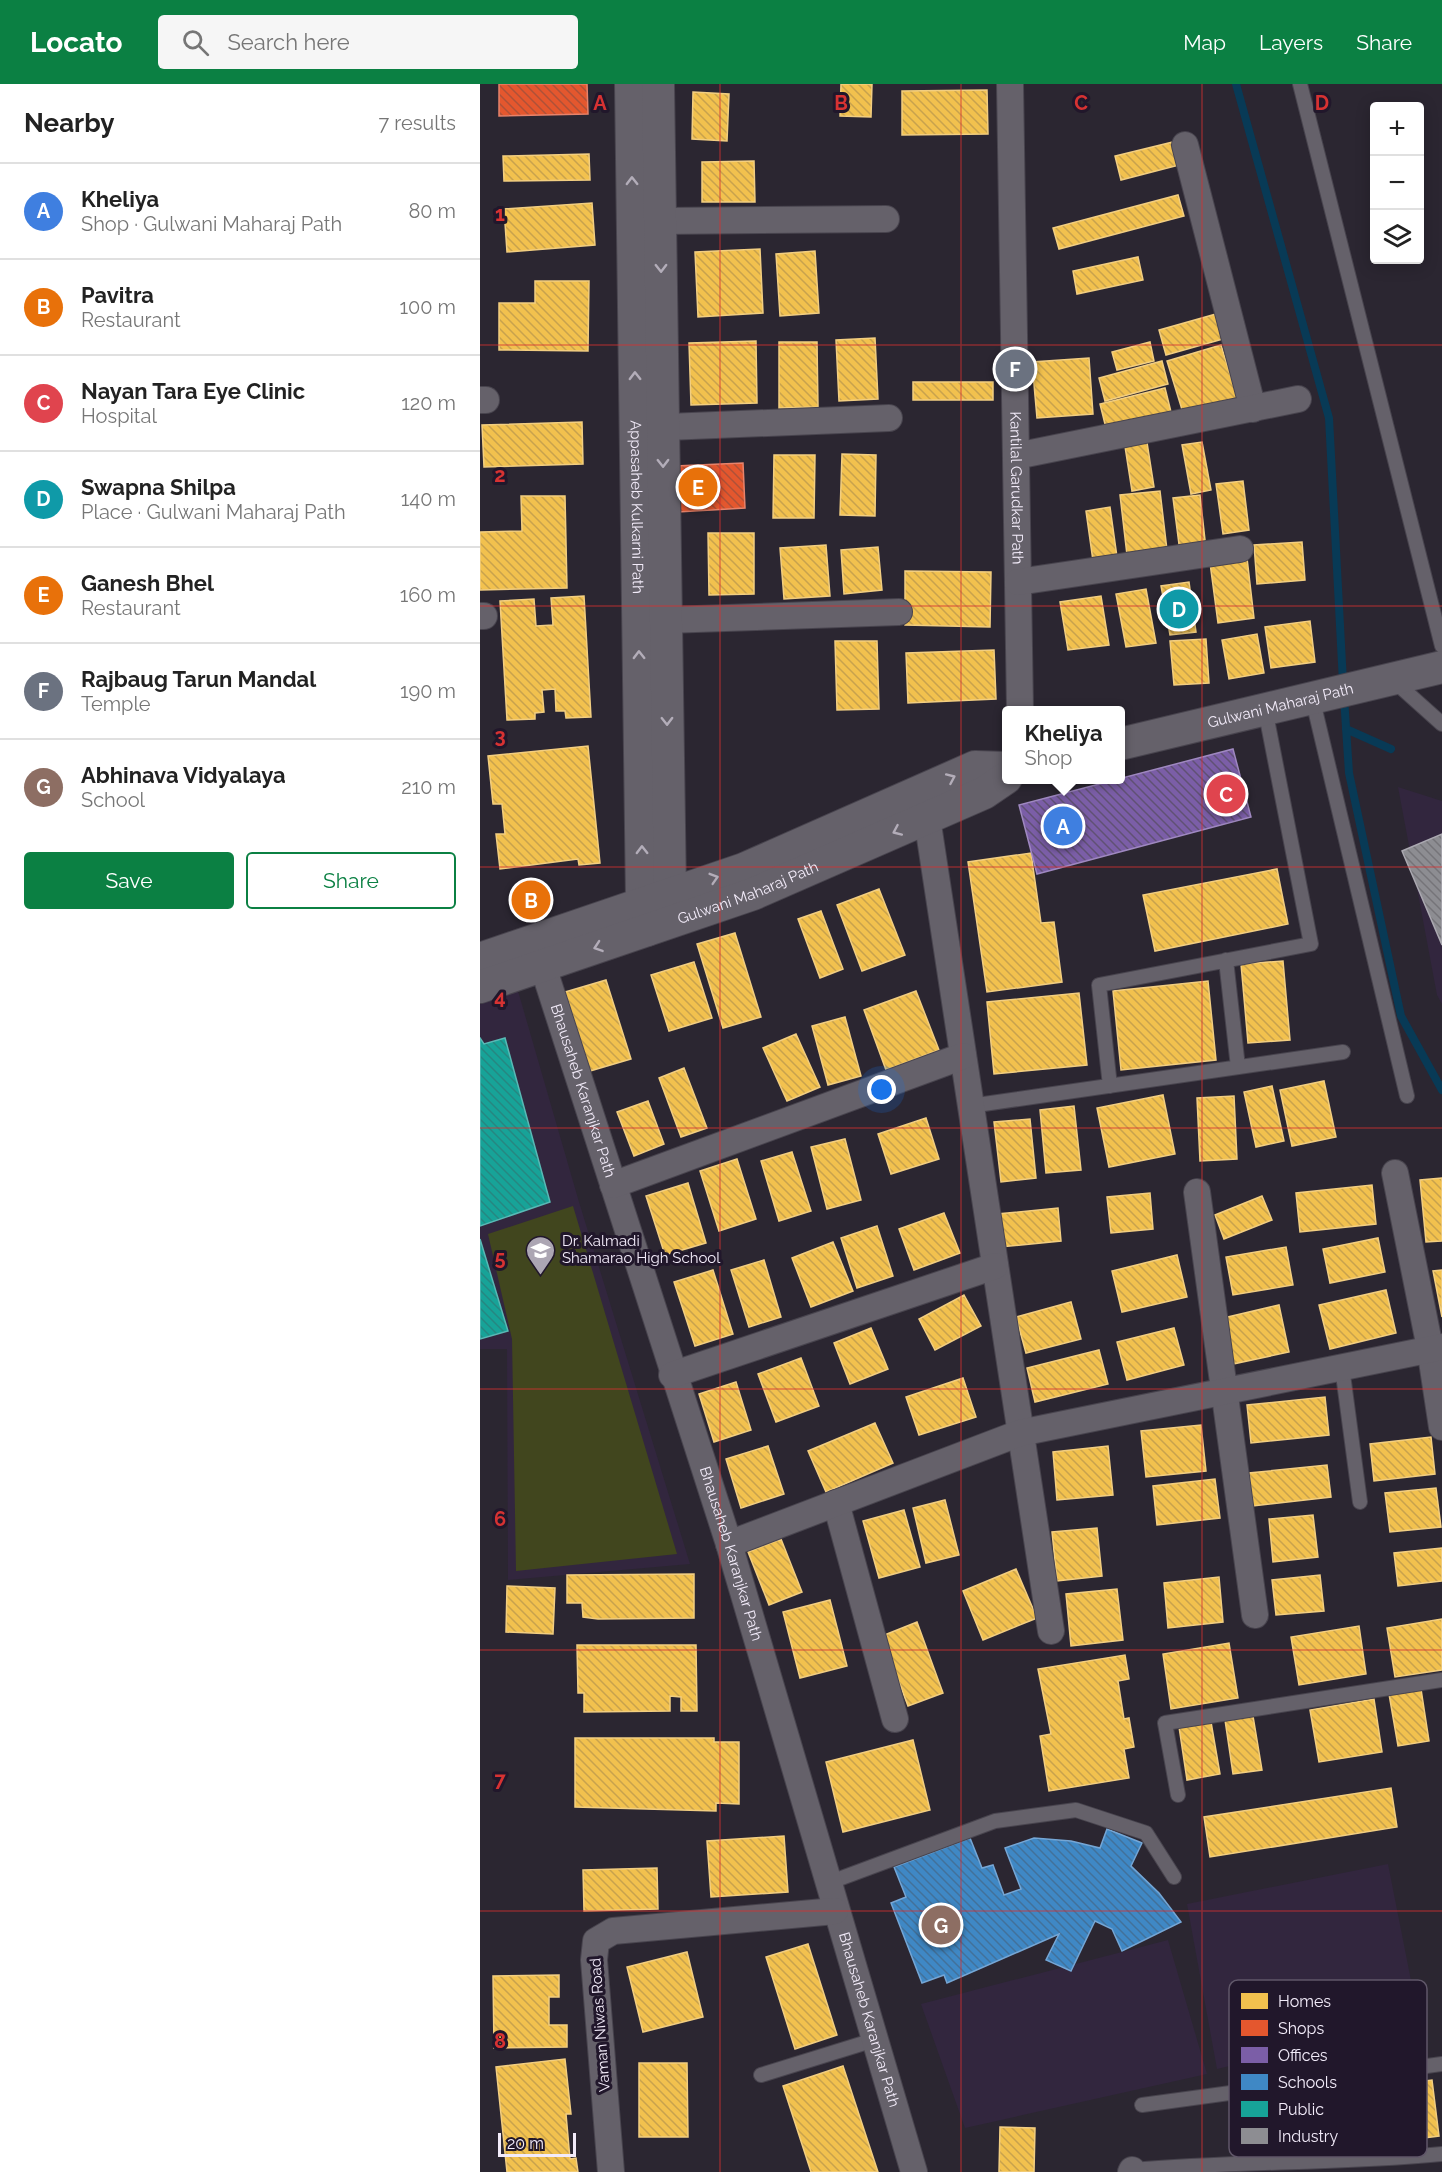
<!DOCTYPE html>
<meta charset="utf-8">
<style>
body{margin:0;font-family:Raleway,sans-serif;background:#f6f6f6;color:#222}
.controls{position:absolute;right:18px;top:18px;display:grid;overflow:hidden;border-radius:6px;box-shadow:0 3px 15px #0003}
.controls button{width:54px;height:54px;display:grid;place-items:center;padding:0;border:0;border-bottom:2px solid #e0e0e0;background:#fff;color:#222;font:30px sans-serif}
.scale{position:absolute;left:18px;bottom:15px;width:78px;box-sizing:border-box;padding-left:6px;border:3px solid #f2ebf9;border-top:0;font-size:16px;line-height:21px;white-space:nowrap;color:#f2ebf9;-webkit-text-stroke:4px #21172b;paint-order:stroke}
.you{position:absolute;left:402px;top:1006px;width:21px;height:21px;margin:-15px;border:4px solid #fff;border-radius:50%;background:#1a73e8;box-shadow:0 0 0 9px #1a73e833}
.badge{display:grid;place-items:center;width:39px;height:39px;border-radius:50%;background:#0b8043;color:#fff;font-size:20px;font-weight:700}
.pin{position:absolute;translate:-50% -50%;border:3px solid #fff;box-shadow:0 2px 6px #0006}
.popup{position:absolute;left:522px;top:622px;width:123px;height:78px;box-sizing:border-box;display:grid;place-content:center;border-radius:6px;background:#fff;filter:drop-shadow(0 2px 4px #0005);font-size:20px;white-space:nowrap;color:#767676}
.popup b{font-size:22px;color:#222}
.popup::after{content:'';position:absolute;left:50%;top:100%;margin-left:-12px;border:12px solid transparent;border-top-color:#fff}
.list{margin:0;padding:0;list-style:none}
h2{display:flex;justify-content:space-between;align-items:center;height:78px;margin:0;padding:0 24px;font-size:26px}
h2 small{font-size:20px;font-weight:400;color:#767676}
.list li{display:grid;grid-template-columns:39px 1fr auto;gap:18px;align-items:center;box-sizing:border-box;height:96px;padding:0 24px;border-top:2px solid #e0e0e0}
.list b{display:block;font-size:22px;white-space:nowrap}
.list p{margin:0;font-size:20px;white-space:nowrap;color:#767676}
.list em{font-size:20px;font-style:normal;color:#767676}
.actions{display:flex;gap:12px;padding:18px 24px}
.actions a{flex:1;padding:14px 0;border:2px solid #0b8043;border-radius:6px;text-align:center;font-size:21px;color:#0b8043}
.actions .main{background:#0b8043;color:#fff}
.icon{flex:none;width:33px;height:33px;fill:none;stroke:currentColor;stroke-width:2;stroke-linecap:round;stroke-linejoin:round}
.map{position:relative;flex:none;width:962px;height:2088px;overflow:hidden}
header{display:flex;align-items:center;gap:36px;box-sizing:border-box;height:84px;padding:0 30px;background:#0b8043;color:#fff}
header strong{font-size:28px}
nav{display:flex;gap:33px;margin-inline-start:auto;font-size:21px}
.search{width:420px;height:54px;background:#f6f6f6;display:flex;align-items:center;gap:15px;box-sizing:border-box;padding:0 21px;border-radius:6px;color:#767676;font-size:22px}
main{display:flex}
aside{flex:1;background:#fff}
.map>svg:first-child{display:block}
</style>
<header>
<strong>Locato</strong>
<div class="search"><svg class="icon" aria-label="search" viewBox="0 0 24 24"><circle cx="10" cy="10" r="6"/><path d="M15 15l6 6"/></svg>Search here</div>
<nav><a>Map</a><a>Layers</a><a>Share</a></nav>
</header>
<main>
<aside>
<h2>Nearby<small>7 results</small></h2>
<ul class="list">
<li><span class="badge" style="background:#3f7fe0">A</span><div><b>Kheliya</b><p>Shop · Gulwani Maharaj Path</p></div><em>80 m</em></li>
<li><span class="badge" style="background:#e8710a">B</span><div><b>Pavitra</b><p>Restaurant</p></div><em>100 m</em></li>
<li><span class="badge" style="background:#e0444e">C</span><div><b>Nayan Tara Eye Clinic</b><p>Hospital</p></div><em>120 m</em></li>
<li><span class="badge" style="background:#0f9aa8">D</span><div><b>Swapna Shilpa</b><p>Place · Gulwani Maharaj Path</p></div><em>140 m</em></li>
<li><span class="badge" style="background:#e8710a">E</span><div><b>Ganesh Bhel</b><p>Restaurant</p></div><em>160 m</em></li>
<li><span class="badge" style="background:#6b7280">F</span><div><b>Rajbaug Tarun Mandal</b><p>Temple</p></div><em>190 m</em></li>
<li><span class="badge" style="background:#8d6e63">G</span><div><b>Abhinava Vidyalaya</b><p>School</p></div><em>210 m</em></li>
</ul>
<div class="actions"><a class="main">Save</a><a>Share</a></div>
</aside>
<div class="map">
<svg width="962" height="2088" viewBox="0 0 962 2088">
<defs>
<pattern id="homes-back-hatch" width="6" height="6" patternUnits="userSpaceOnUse" patternTransform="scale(1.5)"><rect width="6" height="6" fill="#f2c14e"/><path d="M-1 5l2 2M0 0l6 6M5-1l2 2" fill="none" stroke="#c8a24d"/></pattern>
<pattern id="shops-back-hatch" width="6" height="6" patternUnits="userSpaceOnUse" patternTransform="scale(1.5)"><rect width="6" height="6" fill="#e4572e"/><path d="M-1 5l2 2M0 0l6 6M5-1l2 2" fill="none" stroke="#ae5138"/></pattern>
<pattern id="offices-back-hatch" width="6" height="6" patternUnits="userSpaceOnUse" patternTransform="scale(1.5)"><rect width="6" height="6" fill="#7b5ea7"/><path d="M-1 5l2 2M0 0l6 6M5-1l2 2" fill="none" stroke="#605174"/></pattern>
<pattern id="schools-back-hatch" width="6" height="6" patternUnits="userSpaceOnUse" patternTransform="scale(1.5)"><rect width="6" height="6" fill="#3f88c5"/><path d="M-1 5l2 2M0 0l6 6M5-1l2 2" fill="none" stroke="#42719a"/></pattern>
<pattern id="public-back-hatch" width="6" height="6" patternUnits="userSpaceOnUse" patternTransform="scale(1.5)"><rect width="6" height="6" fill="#17a398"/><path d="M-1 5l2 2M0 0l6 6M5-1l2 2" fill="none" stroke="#268781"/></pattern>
<pattern id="industry-back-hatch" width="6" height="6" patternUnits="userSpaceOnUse" patternTransform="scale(1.5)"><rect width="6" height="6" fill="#8d8d92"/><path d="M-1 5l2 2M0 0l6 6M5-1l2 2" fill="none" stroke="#757479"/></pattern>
</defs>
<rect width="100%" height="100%" fill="#2b2631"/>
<path fill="#32263e" d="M918,703L962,717V920L957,911Z
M38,907L99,1118L210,1480L28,1496L27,1265H0V918Z
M908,1780L939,1937L737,1985L707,1820Z
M688,1856L727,1990L485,2044L441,1920Z"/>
<path fill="#41461e" d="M93,1122L197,1470L36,1487L32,1255L8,1150Z"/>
<path fill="url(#homes-back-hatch)" stroke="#f2ce81" stroke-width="1.5" d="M361,0H392L391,33L360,32Z
M507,6L508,50L422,51V7Z
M213,8L249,10L247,57L212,55Z
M697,57L703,80L641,96L635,72Z
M109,70L110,96L24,97L23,72Z
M274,77L275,118H222V78Z
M698,111L704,132L579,165L573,144Z
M112,119L115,161L27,168L24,125Z
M280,165L283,229L218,233L215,168Z
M335,167L339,229L300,232L296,170Z
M658,173L663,196L597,210L593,187Z
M55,197H109L108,267L19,266V219H55Z
M736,230L743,255L686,271L679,246Z
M395,254L398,315L359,317L356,256Z
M276,257L277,319L211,321L209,259Z
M299,258H337L338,323L299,324Z
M670,258L674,277L637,286L632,268Z
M741,261L758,316L704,332L687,277Z
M609,274L613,330L557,334L552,278Z
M682,277L688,300L625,317L619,294Z
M433,298H513V316H433Z
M685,304L692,332L627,348L620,320Z
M102,338L103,380L4,383L2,341Z
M666,352L674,403L652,407L644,356Z
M722,358L731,406L711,410L702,361Z
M362,370L396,371L395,432L360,431Z
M294,371H335L334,434H293Z
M763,397L769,446L743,450L736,400Z
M680,407L687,466L647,471L640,411Z
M720,411L726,465L700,468L693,414Z
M41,412H85L87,504L0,506V448L42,447Z
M630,423L637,473L613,477L606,427Z
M228,449H274V510L229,511Z
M822,458L825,496L777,500L774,461Z
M346,461L350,512L304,515L300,464Z
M398,463L402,506L364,510L361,466Z
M767,474L774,534L738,539L730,479Z
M425,487L511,488L510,543L425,541Z
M709,498L716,548L690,551L681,502Z
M666,505L676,559L646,563L636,510Z
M104,512L111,633L86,634L85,627H76L75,605L62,606L64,628L55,629V635L27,636L20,517L54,515L56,542L73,541L71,514Z
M621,512L629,561L588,566L580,518Z
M830,537L835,578L791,584L785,543Z
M777,550L784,589L749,595L742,556Z
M726,555L729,599L694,601L690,557Z
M355,557H397L399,625L357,626Z
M514,566L516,615L428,619L426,569Z
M108,662L120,779L99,781L98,775L20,785L16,750H25L22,720H13L8,672Z
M551,769L561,839L574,838L582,898L507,908L488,778Z
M797,785L808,840L675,867L663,811Z
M399,805L425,871L382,887L357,821Z
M341,827L363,885L340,894L318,835Z
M255,849L281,933L243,944L217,860Z
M803,877L810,956L768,959L761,880Z
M214,878L232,934L189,947L171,891Z
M126,896L151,975L110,987L85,908Z
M728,897L736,976L641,986L633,907Z
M436,907L459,966L406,986L384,926Z
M599,909L607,981L514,990L507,918Z
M365,933L381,992L348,1001L332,942Z
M316,950L340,1003L307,1017L283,964Z
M204,984L227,1044L201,1053L179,994Z
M844,997L856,1053L812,1062L800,1006Z
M792,1002L804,1057L776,1063L764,1008Z
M683,1011L695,1070L629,1083L617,1024Z
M754,1012L757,1075L720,1077L717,1014Z
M168,1017L184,1060L154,1072L137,1028Z
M594,1022L601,1086L566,1089L560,1026Z
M446,1034L459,1075L411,1090L398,1050Z
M550,1035L556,1094L521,1098L514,1038Z
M365,1055L381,1116L347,1125L331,1063Z
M312,1068L331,1127L299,1137L281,1077Z
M257,1075L276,1135L239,1147L220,1087Z
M962,1094V1157L946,1158L940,1096Z
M208,1099L226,1159L185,1171L166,1112Z
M892,1101L896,1140L820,1148L816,1109Z
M670,1109L673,1145L631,1149L627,1113Z
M782,1112L792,1136L744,1155L735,1131Z
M578,1124L581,1157L520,1163L517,1130Z
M464,1129L480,1169L434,1186L419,1145Z
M397,1142L413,1192L377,1204L361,1154Z
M898,1154L905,1188L850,1199L843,1165Z
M353,1158L373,1207L331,1223L312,1174Z
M806,1163L813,1201L753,1211L746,1173Z
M697,1171L707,1213L642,1228L632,1187Z
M284,1176L301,1233L269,1243L251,1186Z
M233,1186L253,1250L215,1262L194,1198Z
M962,1186V1233L953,1187Z
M906,1206L916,1249L850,1265L839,1221Z
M484,1211L501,1242L455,1266L439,1235Z
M591,1218L601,1255L546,1269L536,1233Z
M799,1221L809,1268L753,1280L743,1234Z
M391,1244L408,1285L370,1300L354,1259Z
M694,1244L704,1281L647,1296L637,1258Z
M619,1266L628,1300L555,1318L547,1284Z
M321,1274L339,1322L296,1338L278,1290Z
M483,1294L496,1333L439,1351L426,1313Z
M256,1298L271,1346L234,1358L219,1310Z
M845,1313L849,1351L771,1359L767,1321Z
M395,1339L413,1379L346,1408L328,1367Z
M721,1341L726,1387L666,1393L661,1347Z
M951,1353L955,1390L894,1397L890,1360Z
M288,1362L304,1410L261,1424L246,1375Z
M628,1362L633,1411L577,1416L573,1368Z
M847,1381L851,1413L773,1422L769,1389Z
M735,1395L740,1434L677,1441L673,1402Z
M956,1404L961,1443L910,1448L905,1409Z
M465,1416L479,1471L446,1479L433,1424Z
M424,1426L440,1483L399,1494L383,1437Z
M833,1431L838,1473L793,1478L789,1435Z
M617,1444L622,1492L577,1497L572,1448Z
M301,1455L322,1508L289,1521L268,1468Z
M962,1464V1497L918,1502L914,1469Z
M536,1485L557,1534L503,1556L483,1507Z
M214,1490V1534L118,1535L103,1533L102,1519H87V1491Z
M840,1491L844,1527L796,1531L792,1496Z
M739,1493L743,1538L688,1544L684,1499Z
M27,1502L75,1504L73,1550L26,1548Z
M637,1505L643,1556L591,1562L586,1510Z
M350,1516L367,1582L320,1594L303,1528Z
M962,1535V1586L915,1593L907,1544Z
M437,1538L463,1609L428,1622L402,1552Z
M879,1542L886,1590L819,1601L811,1553Z
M749,1559L758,1614L691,1625L683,1570Z
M97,1561H216L217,1627H201V1613L190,1612V1627L104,1628V1609H98Z
M645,1571L649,1595L638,1597L644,1635L649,1634L654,1663L644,1665L649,1694L569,1707L560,1652L571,1650L558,1585Z
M941,1605L949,1657L918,1662L909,1610Z
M894,1615L902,1668L839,1678L830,1626Z
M773,1632L782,1686L753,1690L745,1636Z
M731,1638L740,1690L707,1696L699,1643Z
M95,1654H234V1658H259V1720L236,1719V1727L95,1723Z
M433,1656L450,1726L363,1748L346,1678Z
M911,1704L917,1743L730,1773L724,1733Z
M304,1752L308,1808L231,1813L227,1757Z
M177,1784L178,1825L104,1827L103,1786Z
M328,1860L357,1951L315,1965L286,1873Z
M207,1868L223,1933L163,1948L147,1883Z
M79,1891V1913H69V1941H87V1963L14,1964L13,1892Z
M85,1975L91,2030H86L90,2075L96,2074L98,2088H27L16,1983Z
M159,1979H207L208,2053H159Z
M363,1982L398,2088H331L303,2002Z
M952,1996L959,2052L864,2064L857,2008Z
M520,2043L555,2044L554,2088H519Z"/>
<path fill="url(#shops-back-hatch)" stroke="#e8836b" stroke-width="1.5" d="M19,0H107L108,30L19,32Z
M263,379L265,424L198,428L195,382Z"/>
<path fill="url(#offices-back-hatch)" stroke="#9f88c0" stroke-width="1.5" d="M753,665L771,733L557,790L539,721Z"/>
<path fill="url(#schools-back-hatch)" stroke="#75a6d5" stroke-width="1.5" d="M627,1745L662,1759L651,1782L679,1809L701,1838L642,1867L632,1845L615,1837L591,1887L566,1876L579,1850L467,1899L464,1891L442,1899L411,1819L426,1813L414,1783L490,1754L502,1784L513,1781L524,1811L541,1805L525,1764L554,1754L591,1757L620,1764Z"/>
<path fill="url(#public-back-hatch)" stroke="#59b9b5" stroke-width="1.5" d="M0,954L4,960L25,954L70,1118L0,1142Z
M0,1155L28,1247L0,1255Z"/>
<path fill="url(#industry-back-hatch)" stroke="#aba9b1" stroke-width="1.5" d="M962,750V861L922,767Z"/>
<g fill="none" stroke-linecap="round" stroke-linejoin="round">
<path stroke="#083a56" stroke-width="8" d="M756,0L849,334L863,598
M864,613L869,689L921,932L962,1006
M866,645L911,665"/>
<defs>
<path id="service" d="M820,0L962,562
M914,597L962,640
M832,613L927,1012
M746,876L758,983
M630,1002L619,901L831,860L785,625
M490,1022L863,968
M862,1283L880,1418
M698,1711L685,1639L962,1596
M348,1799L515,1737L596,1726L666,1749L694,1793
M281,1991L394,1956
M662,2021L962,1980
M652,2086C756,2077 859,2080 962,2070"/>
<g id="minor">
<path id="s1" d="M530,0L540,626"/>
<path d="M705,61L773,325"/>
<path d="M180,137L406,135"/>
<path d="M0,316H6"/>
<path d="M163,344L409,334"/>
<path d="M536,372L818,315"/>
<path d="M538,498L760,465"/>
<path d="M0,532H4"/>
<path d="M186,536L419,528"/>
<path d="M447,734L571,1547"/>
<path id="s2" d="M57,864L249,1460L434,2088"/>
<path d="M915,1089L950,1264L962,1343"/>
<path d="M133,1101L483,972"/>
<path d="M717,1108L775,1531"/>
<path d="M192,1291L515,1182"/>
<path d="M356,1419L415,1635"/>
<path d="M249,1460L540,1349L962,1263"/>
<path d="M131,2088L114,1876L116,1857L133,1847L355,1827"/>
<path d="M651,2088L652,2086"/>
</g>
<g id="tertiary">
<path id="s3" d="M151,0L162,818L167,846"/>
<path d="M178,0L190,808L194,836"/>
<path id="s4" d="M640,660L962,583"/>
<path d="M0,875L264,785L495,683L526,684"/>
<path id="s5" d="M0,903L273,810L504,709L526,694"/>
</g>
</defs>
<use href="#service" stroke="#48444e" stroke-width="16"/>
<use href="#minor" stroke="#48444e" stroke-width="28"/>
<use href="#tertiary" stroke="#48444e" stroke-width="34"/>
<use href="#service" stroke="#65616a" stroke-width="14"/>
<use href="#minor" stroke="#65616a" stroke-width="26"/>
<use href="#tertiary" stroke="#65616a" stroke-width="32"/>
</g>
<defs><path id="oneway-chevron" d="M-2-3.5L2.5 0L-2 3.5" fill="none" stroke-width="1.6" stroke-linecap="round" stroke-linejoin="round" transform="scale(1.5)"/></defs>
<g stroke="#b3adb9">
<use href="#oneway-chevron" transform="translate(152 97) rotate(-91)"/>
<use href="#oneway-chevron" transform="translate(181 184) rotate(89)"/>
<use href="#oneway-chevron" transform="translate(155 292) rotate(-91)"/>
<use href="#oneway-chevron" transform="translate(183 379) rotate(89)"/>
<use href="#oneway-chevron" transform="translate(159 571) rotate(-91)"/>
<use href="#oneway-chevron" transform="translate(187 637) rotate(89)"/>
<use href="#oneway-chevron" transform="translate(471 694) rotate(-24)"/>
<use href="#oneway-chevron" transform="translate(417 747) rotate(156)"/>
<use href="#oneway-chevron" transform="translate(162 766) rotate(-91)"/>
<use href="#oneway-chevron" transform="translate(234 794) rotate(-17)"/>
<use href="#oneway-chevron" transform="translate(118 863) rotate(161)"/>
</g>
<path fill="none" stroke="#d73232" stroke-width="1.5" stroke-opacity="0.55" d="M240,0V2088M481,0V2088M722,0V2088M0,261H962M0,522H962M0,783H962M0,1044H962M0,1305H962M0,1566H962M0,1827H962"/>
<defs>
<symbol id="school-pin" viewBox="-11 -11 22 30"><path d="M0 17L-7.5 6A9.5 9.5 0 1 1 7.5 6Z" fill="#aca6b3" stroke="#21172b"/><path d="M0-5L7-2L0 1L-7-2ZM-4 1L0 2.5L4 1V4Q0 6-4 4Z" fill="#fff"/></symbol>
</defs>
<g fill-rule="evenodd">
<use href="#school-pin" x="44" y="1150" width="33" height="45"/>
</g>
<g text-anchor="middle" stroke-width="6" stroke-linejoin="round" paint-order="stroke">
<g font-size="15" fill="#f2ebf9" stroke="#21172b">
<text dy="5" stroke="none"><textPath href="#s1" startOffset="404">Kantilal Garudkar Path</textPath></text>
<text dy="5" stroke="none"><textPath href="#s3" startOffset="423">Appasaheb Kulkarni Path</textPath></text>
<text dy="5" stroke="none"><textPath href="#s4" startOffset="165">Gulwani Maharaj Path</textPath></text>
<text dy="5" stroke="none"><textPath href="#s5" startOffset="284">Gulwani Maharaj Path</textPath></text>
<text dy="5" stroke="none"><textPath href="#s2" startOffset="150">Bhausaheb Karanjkar Path</textPath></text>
<text dy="5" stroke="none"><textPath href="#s2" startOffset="636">Bhausaheb Karanjkar Path</textPath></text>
<text dy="5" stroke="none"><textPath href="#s2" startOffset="1122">Bhausaheb Karanjkar Path</textPath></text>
<text transform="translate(120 1941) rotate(-94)" y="5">Vaman Niwas Road</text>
</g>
<g font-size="15" fill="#f2ebf9" stroke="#21172b" text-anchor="start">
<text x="82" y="1162">Dr. Kalmadi<tspan x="82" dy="17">Shamarao High School</tspan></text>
</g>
</g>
<rect x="749" y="1896" width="198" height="177" rx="9" fill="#21172b" stroke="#605769" stroke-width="1.5"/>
<rect x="761" y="1909" width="27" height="16" fill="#f2c14e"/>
<rect x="761" y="1936" width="27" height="16" fill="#e4572e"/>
<rect x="761" y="1963" width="27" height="16" fill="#7b5ea7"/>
<rect x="761" y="1990" width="27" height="16" fill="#3f88c5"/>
<rect x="761" y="2017" width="27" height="16" fill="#17a398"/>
<rect x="761" y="2044" width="27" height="16" fill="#8d8d92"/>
<g font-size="16" fill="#f2ebf9">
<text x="798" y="1923">Homes</text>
<text x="798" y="1950">Shops</text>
<text x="798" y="1977">Offices</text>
<text x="798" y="2004">Schools</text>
<text x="798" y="2031">Public</text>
<text x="798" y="2058">Industry</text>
</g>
<g font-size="20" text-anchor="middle" font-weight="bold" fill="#d73232" stroke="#21172b" stroke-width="6" stroke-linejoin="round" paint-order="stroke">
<text x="120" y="26">A</text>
<text x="361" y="26">B</text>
<text x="601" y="26">C</text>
<text x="842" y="26">D</text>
<text x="20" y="137">1</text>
<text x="20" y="398">2</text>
<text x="20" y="659">3</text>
<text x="20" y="920">4</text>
<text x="20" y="1181">5</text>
<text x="20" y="1442">6</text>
<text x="20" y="1703">7</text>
<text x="20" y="1964">8</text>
</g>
</svg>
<div class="controls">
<button>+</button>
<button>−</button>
<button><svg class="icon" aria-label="layers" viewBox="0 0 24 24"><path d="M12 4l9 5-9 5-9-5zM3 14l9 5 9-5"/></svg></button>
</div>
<div class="scale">20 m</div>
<div class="you"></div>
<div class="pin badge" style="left:583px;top:742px;background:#3f7fe0">A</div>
<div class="popup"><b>Kheliya</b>Shop</div>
<div class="pin badge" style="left:51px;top:816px;background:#e8710a">B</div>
<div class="pin badge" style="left:746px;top:710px;background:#e0444e">C</div>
<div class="pin badge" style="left:699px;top:525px;background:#0f9aa8">D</div>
<div class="pin badge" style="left:218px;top:403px;background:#e8710a">E</div>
<div class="pin badge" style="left:535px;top:285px;background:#6b7280">F</div>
<div class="pin badge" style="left:461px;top:1841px;background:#8d6e63">G</div>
</div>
</main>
